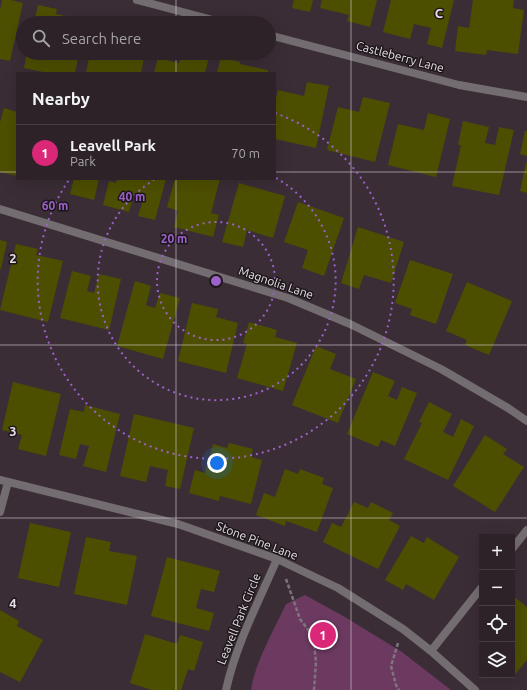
<!DOCTYPE html>
<meta charset="utf-8">
<style>
body{margin:0;font-family:Ubuntu,sans-serif;background:#382f34;color:#f1f3f6}
.controls{position:absolute;right:12px;bottom:12px;display:grid;overflow:hidden;border-radius:0px;box-shadow:0 4px 16px #0002}
.controls button{width:36px;height:36px;display:grid;place-items:center;padding:0;border:0;border-bottom:1px solid #483f45;background:#2c2228;color:#f1f3f6;font:20px sans-serif}
.you{position:absolute;left:217px;top:463px;width:14px;height:14px;margin:-10px;border:3px solid #fff;border-radius:50%;background:#1a73e8;box-shadow:0 0 0 6px #1a73e833}
.badge{display:grid;place-items:center;width:26px;height:26px;border-radius:50%;background:#db2777;color:#fff;font-size:13px;font-weight:700}
.pin{position:absolute;translate:-50% -50%;border:2px solid #fff;box-shadow:0 1px 4px #0006}
.list{margin:0;padding:0;list-style:none}
h2{display:flex;justify-content:space-between;align-items:center;height:52px;margin:0;padding:0 16px;font-size:17px}
h2 small{font-size:13px;font-weight:400;color:#a6a4a8}
.list li{display:grid;grid-template-columns:26px 1fr auto;gap:12px;align-items:center;box-sizing:border-box;height:56px;padding:0 16px;border-top:1px solid #483f45}
.list b{display:block;font-size:15px;white-space:nowrap}
.list p{margin:0;font-size:13px;white-space:nowrap;color:#a6a4a8}
.list em{font-size:13px;font-style:normal;color:#a6a4a8}
.icon{flex:none;width:22px;height:22px;fill:none;stroke:currentColor;stroke-width:2;stroke-linecap:round;stroke-linejoin:round}
.map{position:relative;flex:none;width:527px;height:690px;overflow:hidden}
.search{position:absolute;background:#2c2228;box-shadow:0 4px 16px #0002;left:16px;top:16px;width:260px;height:44px;display:flex;align-items:center;gap:10px;box-sizing:border-box;padding:0 14px;border-radius:22px;color:#a6a4a8;font-size:15px}
.panel{position:absolute;background:#2c2228;box-shadow:0 4px 16px #0002;left:16px;top:72px;width:260px;height:108px;border-radius:0px}
.map>svg:first-child{display:block}
</style>
<div class="map">
<svg width="527" height="690" viewBox="0 0 527 690">
<rect width="100%" height="100%" fill="#3a2d36"/>
<path fill="#6c3961" d="M305,595L345,617L402,652L451,690H251C255,662 274,630 286,604Z"/>
<path fill="#4d4f00" d="M2,0H11L23,3L10,61L0,59V10Z
M294,0H313L310,12L292,8Z
M322,0H377L370,27L347,21L349,15L320,8Z
M391,0H454L442,48L427,44L431,28L414,24L410,39L383,32Z
M473,0H514L513,8L524,10L518,54L487,50L486,55L455,51L458,26L469,28Z
M38,5L57,9L56,14L86,20V23H34Z
M27,53H79L75,73H48L24,68Z
M90,53H145L141,73H86Z
M182,53L210,54L205,73H154L158,58L179,63Z
M221,57L240,62V64L268,70V73H217Z
M307,82L329,86L316,148L275,139V102L278,90L304,96Z
M363,97L390,103L375,162L327,150L338,107L359,112Z
M4,108L17,112V176L0,172V122Z
M428,113L450,119L436,177L388,165L398,124L424,130Z
M463,121L489,127L485,143L495,145L499,127L514,130L499,195L452,186L461,145H458Z
M525,131H527V156L520,154Z
M526,163H527V193L520,191Z
M74,179H99L94,200L70,194Z
M117,179H166L155,220L138,216L144,196L134,194L129,212L103,205L109,181L116,183Z
M175,179H220L211,213L219,215L213,237L174,227L178,211L167,207Z
M239,183L285,196L273,238L247,230L243,247L222,242Z
M298,202L344,218L324,276L302,268L308,250L284,242Z
M358,227L404,242L391,283L364,275L359,289L341,283Z
M0,240L7,242L1,269H0Z
M16,244L38,249L36,255L63,261L48,322L0,310Z
M410,260L453,274L436,324L410,315L412,309L395,303Z
M72,271L91,276L87,291L94,293L99,274L121,279L109,330L60,318Z
M135,281L151,286L146,305L155,308L160,293L180,298L163,359L117,346Z
M467,282L512,301L489,355L465,345L467,340L446,331Z
M192,303L218,309L216,317L238,323L226,373L178,361Z
M249,322L277,330L275,337L297,343L283,391L237,378L247,344L243,343Z
M316,346L336,354L330,369L356,379L338,423L292,405Z
M373,372L395,381L388,396L397,400L402,387L417,393L395,446L381,440L378,447L347,434Z
M13,382L61,394L46,456L18,449L22,435L2,430Z
M429,402L452,414L443,432L453,437L461,419L474,426L448,480L404,459L422,423L419,422Z
M85,405L120,414L106,472L83,466L89,446L80,444L76,459L59,455L70,409L84,412Z
M134,414L194,428L180,489L165,486L168,470L150,466L146,482L120,476Z
M485,435L507,449L503,454L524,467L495,512L453,486Z
M229,443L253,449L251,457L262,460L251,504L220,496L219,501L189,493L195,470L205,473L213,444L227,448Z
M285,469L298,474L300,469L324,478L322,484L333,488L317,532L286,521L285,526L256,515L264,493L275,497Z
M354,502L368,508L371,502L393,513L389,520L400,526L378,569L323,542L332,523L341,527Z
M30,523L71,532L59,587L18,578Z
M411,536L424,543L427,537L459,557L434,600L406,584L403,590L385,580Z
M86,537L111,542L109,551L137,556L127,605L74,594Z
M167,557L220,571L214,592L201,589L196,608L214,613L209,631L151,616Z
M516,598L527,607V660L512,678L509,675H512V602Z
M0,610L19,621L17,626L43,640L20,682L0,672Z
M145,634L177,644L180,635L203,642L194,671L188,669L181,690H152L130,683Z"/>
<g fill="none" stroke-linecap="round" stroke-linejoin="round">
<path stroke="#80747c" stroke-width="2.5" stroke-dasharray="4 2" stroke-linecap="butt" d="M286,579L300,619L309,631L314,643L316,662L314,690
M398,643L391,666L396,685L399,690"/>
<path stroke="#736c71" stroke-width="8" d="M137,0L224,23
M269,35L459,85L527,97
M0,209L288,298L350,324L441,369L508,408L527,421
M0,480L178,524L277,559L338,588L403,629L431,651L475,690
M0,512L8,482
M512,549L527,530
M431,651L482,587
M226,690C236,644 259,601 277,559"/>
</g>
<path fill="none" stroke="#e8dfe5" stroke-width="1" stroke-opacity="0.55" d="M176,0V23M351,0V690M176,53V73M0,172H17M275,172H527M176,179V690M0,345H527M0,518H527"/>
<g fill="none" stroke="#9c62ca" stroke-width="2" stroke-dasharray="2 4">
<circle cx="216" cy="281" r="59"/>
<path d="M276 178A119 119 0 1 1 154 180"/>
<path d="M275 113A178 178 0 1 1 69 180"/>
</g>
<g text-anchor="middle" stroke-width="3" stroke-linejoin="round" paint-order="stroke">
<g font-size="12" fill="#e8dfe5" stroke="#1d171c">
<text transform="translate(400 57) rotate(15)" y="4">Castleberry Lane</text>
<text transform="translate(276 283) rotate(19)" y="4">Magnolia Lane</text>
<text transform="translate(257 541) rotate(21)" y="4">Stone Pine Lane</text>
<text transform="translate(239 619) rotate(-68)" y="4">Leavell Park Circle</text>
</g>
</g>
<g font-size="13" text-anchor="middle" font-weight="bold" fill="#e8dfe5" stroke="#1d171c" stroke-width="3" stroke-linejoin="round" paint-order="stroke">
<text x="439" y="18">C</text>
<text x="13" y="263">2</text>
<text x="13" y="436">3</text>
<text x="13" y="608">4</text>
</g>
<circle cx="216" cy="281" r="6" fill="#9c62ca" stroke="#1d171c" stroke-width="2"/>
<g font-size="12" text-anchor="middle" font-weight="bold" fill="#9c62ca" stroke="#1d171c" stroke-width="3" stroke-linejoin="round" paint-order="stroke">
<text x="132" y="201">40 m</text>
<text x="55" y="210">60 m</text>
<text x="174" y="243">20 m</text>
</g>
</svg>
<div class="controls">
<button>+</button>
<button>−</button>
<button><svg class="icon" aria-label="locate" viewBox="0 0 24 24"><circle cx="12" cy="12" r="6"/><path d="M12 2v4M12 18v4M2 12h4M18 12h4"/></svg></button>
<button><svg class="icon" aria-label="layers" viewBox="0 0 24 24"><path d="M12 4l9 5-9 5-9-5zM3 14l9 5 9-5"/></svg></button>
</div>
<div class="you"></div>
<div class="pin badge" style="left:323px;top:635px">1</div>
<div class="search"><svg class="icon" aria-label="search" viewBox="0 0 24 24"><circle cx="10" cy="10" r="6"/><path d="M15 15l6 6"/></svg>Search here</div>
<section class="panel">
<h2>Nearby<small></small></h2>
<ul class="list">
<li><span class="badge">1</span><div><b>Leavell Park</b><p>Park</p></div><em>70 m</em></li>
</ul>
</section>
</div>
